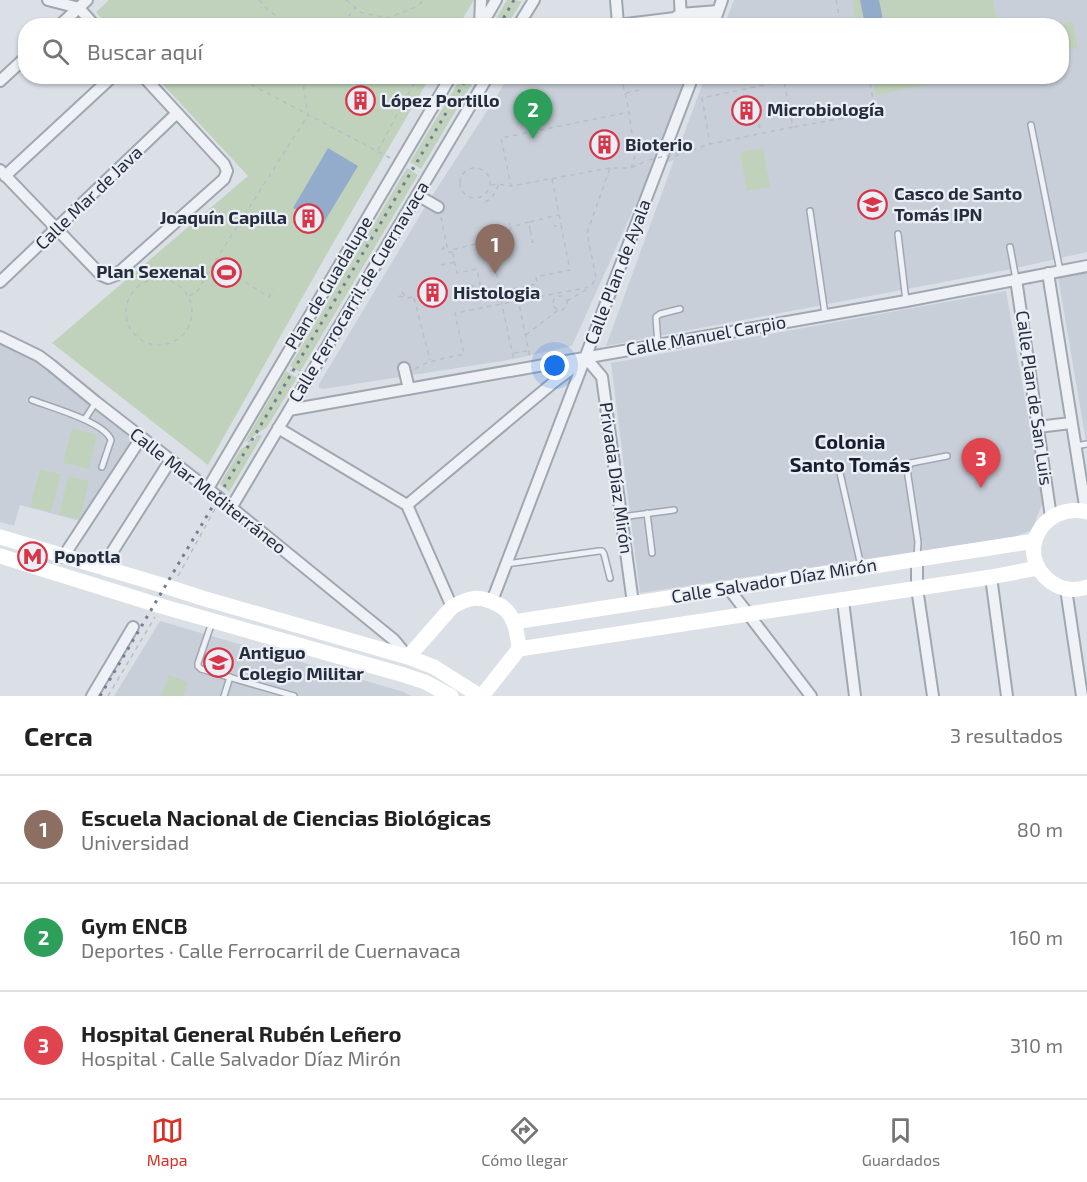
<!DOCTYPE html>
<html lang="es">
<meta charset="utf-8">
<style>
body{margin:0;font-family:"Exo 2",sans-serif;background:#f2f2f2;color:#222}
.you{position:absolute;left:555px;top:366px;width:21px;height:21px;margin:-15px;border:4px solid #fff;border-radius:50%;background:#1a73e8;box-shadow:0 0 0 9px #1a73e833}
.badge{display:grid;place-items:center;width:39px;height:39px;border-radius:50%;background:#d93025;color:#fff;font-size:20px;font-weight:700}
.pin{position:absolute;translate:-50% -50px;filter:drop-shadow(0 2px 3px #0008)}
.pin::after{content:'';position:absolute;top:32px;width:21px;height:18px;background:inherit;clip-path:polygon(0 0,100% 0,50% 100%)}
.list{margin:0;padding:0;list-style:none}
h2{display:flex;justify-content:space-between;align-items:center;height:78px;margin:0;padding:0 24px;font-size:26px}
h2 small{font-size:20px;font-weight:400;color:#767676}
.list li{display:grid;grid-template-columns:39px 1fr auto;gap:18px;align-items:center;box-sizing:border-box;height:108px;padding:0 24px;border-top:2px solid #e0e0e0}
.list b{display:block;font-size:22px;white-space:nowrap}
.list p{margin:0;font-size:20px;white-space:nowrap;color:#767676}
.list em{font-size:20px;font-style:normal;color:#767676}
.icon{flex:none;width:33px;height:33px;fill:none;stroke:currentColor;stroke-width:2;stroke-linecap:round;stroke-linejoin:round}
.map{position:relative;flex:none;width:1087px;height:696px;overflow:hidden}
.search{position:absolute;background:#fff;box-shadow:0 2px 4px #0004;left:18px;right:18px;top:18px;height:66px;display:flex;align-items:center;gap:15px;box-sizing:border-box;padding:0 21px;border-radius:24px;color:#767676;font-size:22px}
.sheet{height:402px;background:#fff}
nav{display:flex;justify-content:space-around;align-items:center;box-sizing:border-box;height:84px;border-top:2px solid #e0e0e0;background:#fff;font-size:16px;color:#767676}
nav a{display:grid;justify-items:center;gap:3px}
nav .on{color:#d93025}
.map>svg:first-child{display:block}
</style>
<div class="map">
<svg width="1087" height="696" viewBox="0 0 1087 696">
<rect width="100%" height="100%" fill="#dbe0e7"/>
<path fill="#c9cfd9" d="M734,0H1087V252L1012,269L606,346L674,160L652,168L572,346L514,359L323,389L319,388V384L428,202L498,94L508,77H685L659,153L679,147L705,77L1062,76V26L724,25Z
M1087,272V447L1058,277Z
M1006,291L1043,502L1032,530L1014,537L640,593L611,363Z
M0,344L36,361L137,442L83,522L20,505L14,526L0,522Z
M160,621L404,692L412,696H114Z"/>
<path fill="#c1d2bc" d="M109,0H474L459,25L108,26L96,12Z
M507,0L522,1L507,25H492Z
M852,0H993L998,25H856Z
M1073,22L1078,48L1062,51V26L1057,25Z
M462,76L476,77L421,169L410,162Z
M156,77H430L328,252L208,465L52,343L248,176Z
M872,77V76L965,77L876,95Z
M763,148L770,187L747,191L740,152Z
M407,168L418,175L300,372L290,366Z
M286,371L297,378L267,427L244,443Z
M72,428L97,435L89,469L63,463Z
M263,434L229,492L220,484L240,450Z
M40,469L61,474L51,512L30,507Z
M68,476L89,481L80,519L59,515Z
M169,675L188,682L183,696H161Z"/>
<path fill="#93accb" d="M860,0H879L884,25H865Z
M328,148L358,166L323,224L293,208Z"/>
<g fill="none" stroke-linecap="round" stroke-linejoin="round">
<defs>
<path id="lane" d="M1031,125L1060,271
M810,211L825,314
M898,234L906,301
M1010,247L1016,279
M658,345L656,317L660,314L680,309
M32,400C50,407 105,422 111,440L102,467
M85,419L96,402
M1075,446L1087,444
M838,464L861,566
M647,513L652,553
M621,517L674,510
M917,557L918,542L907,469L911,463L947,456
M506,564L599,551H602L604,554L610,578
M212,622L198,663V666L201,669L294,696
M224,696L230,677"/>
<path id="street" d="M48,0L79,8L95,26
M616,0L618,24
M680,0L681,21
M716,17L722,0
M683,21L715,19
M480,24L481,0
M59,26L87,0
M481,26L496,0
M518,26L534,0
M610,26L675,18L680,14L718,11
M0,81L26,57
M0,170L101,275L108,278L116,275L224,179L227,171L224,164L143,76
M5,176L113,76
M417,195L438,207
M1048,273L1086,512
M1016,279L1051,517
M0,282L177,113
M0,337L39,356L51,365L96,402L222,500L394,640L408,657
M404,368L409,389
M289,410L906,301L1087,266
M1038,427L1071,423
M278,428L407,505L452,607
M207,490L451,76
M407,505L554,382L586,358L602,377L633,603
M231,508L488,76
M63,557L141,438
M917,559V588L933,696
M102,568L170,461
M991,577L1007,696
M729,589L811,696
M1066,589L1082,696
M492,601L693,76
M843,601L855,696
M92,696L133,627"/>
</defs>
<use href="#lane" stroke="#a0a7b1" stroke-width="8"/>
<use href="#street" stroke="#a0a7b1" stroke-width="14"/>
<path stroke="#b9bec5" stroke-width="1.5" stroke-dasharray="4.5 4.5" stroke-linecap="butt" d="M259,0L268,10L291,26
M346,0L362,13L388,18L418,6L423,0
M836,0L841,26
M333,26L349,16L355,8
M235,76L390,158
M621,76L629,111
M785,81L810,76
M626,93L640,90
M832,110L834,119
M845,117V111L874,106L869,76
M759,124L761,133
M794,127L849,117
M378,150L418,76
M675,156L710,144L793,127L784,81L702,98L710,144
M411,167L419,172
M610,168L511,186L501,138L629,112L635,156L631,168
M460 183a15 15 0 1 1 30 0a15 15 0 1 1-30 0Z
M552,179L561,224
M491,185L499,184L510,186
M485,202L492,198L499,184
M441,217L448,252H452
M529,222L511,227L508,237L506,236L452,250L457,273L477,269L482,295L537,284L536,277L570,270L561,225L554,226
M530,230L529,222L558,215
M507,234L510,223
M486,239L507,235
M490,241L497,240L492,253L494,265L498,264L501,265
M531,242H533L530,230L532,229
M442,249H444L442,242
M215,263L269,297L273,289
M499,263L510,237
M441,265L455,262
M494,265L496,269L502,304L514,361
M126 312a33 33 0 1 1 66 0a33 33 0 1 1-66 0Z
M516,289L530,358
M402,292L406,297
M189,296L197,292L214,263L308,115L302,76
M399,296L407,298L478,285
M553 303a7 7 0 1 1 14 0a7 7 0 1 1-14 0Z
M414,298L430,360
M567,301L589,288
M526,335L558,310
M514,353L527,351
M415,369C429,360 447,358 464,354L455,313L590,287L596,278L587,233L610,168H631L648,160
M290,370L299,375
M248,442L262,434
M178,576L215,509
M108,696L155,617"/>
<use href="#lane" stroke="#eef1f5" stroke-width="5"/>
<use href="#street" stroke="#eef1f5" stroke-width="10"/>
<path stroke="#fff" stroke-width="15" d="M1087,512C1043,501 1013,554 1051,582C1062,590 1075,591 1087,587
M0,537L165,586L202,598L408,657L434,667L480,696
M0,556L161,606L404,675L425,682L451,696
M514,622L1035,541
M519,649L991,577L1038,568
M408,657L452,607C469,597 479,595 497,604C504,607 510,613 513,621C517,629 518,639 519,649L482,696"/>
<path stroke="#747e92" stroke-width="3" stroke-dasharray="3 6" stroke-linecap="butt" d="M499,26L514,0
M100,696L468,76"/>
<path stroke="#b9bec5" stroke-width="1.5" stroke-dasharray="4.5 4.5" stroke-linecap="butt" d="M649,160L685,151
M507,235L510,237"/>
</g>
<defs>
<symbol id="building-ring" viewBox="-11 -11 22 22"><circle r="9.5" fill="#ebeff5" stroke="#d83548" stroke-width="1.5"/><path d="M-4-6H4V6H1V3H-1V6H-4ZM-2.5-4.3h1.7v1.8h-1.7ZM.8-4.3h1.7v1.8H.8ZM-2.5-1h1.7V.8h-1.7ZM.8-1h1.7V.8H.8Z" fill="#d83548"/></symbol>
<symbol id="university-ring" viewBox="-11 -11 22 22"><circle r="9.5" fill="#ebeff5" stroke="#d83548" stroke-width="1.5"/><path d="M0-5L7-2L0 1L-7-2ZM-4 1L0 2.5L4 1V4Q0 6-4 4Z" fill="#d83548"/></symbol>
<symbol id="stadium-ring" viewBox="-11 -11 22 22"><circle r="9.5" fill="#ebeff5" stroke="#d83548" stroke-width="1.5"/><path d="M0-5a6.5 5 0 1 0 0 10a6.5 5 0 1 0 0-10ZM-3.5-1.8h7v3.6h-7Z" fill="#d83548"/></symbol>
<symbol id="metro-ring" viewBox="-11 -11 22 22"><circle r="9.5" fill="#ebeff5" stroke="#d83548" stroke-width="1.5"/><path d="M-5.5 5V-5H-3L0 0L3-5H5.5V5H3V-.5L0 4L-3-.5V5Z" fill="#d83548"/></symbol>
</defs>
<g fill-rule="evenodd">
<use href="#building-ring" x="344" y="84" width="33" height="33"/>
<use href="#building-ring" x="730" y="94" width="33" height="33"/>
<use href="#building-ring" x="588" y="128" width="33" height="33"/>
<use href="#university-ring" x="856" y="188" width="33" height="33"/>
<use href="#building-ring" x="292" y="202" width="33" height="33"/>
<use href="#stadium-ring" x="210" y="256" width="33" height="33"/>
<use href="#building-ring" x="416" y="276" width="33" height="33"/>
<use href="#metro-ring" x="16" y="540" width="33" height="33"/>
<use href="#university-ring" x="202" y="646" width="33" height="33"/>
</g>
<g text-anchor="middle" stroke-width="4.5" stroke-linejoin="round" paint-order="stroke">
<g font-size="18" font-weight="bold" fill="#242d3e" stroke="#ebeff5" text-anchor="start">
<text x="381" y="107">López Portillo</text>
<text x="767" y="116">Microbiología</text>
<text x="625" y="151">Bioterio</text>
<text x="894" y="200">Casco de Santo<tspan x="894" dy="21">Tomás IPN</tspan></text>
<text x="287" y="224" text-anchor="end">Joaquín Capilla</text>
<text x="206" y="278" text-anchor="end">Plan Sexenal</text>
<text x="453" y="299">Histologia</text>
<text x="54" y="563">Popotla</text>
<text x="239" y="659">Antiguo<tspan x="239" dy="21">Colegio Militar</tspan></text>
</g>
<g font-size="18" fill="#242d3e" stroke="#ebeff5">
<text transform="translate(89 198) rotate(-44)" y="6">Calle Mar de Java</text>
<text transform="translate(618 272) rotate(-69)" y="6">Calle Plan de Ayala</text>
<text transform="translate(329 283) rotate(-59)" y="6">Plan de Guadalupe</text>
<text transform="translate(359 292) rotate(-59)" y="6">Calle Ferrocarril de Cuernavaca</text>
<text transform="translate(706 336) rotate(-10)" y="6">Calle Manuel Carpio</text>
<text transform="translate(1034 398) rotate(82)" y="6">Calle Plan de San Luis</text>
<text transform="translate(616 478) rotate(82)" y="6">Privada Díaz Mirón</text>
<text transform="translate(208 491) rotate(38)" y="6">Calle Mar Mediterráneo</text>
<text transform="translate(774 581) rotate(-9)" y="6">Calle Salvador Díaz Mirón</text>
</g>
<g font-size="20" font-weight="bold" fill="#171e2f" stroke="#ebeff5">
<text x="850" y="449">Colonia<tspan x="850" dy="23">Santo Tomás</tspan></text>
</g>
</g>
</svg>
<div class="you"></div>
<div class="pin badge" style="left:495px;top:274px;background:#8d6e63">1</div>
<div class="pin badge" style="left:533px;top:139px;background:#2e9e5b">2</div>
<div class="pin badge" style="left:981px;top:488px;background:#e0444e">3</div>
<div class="search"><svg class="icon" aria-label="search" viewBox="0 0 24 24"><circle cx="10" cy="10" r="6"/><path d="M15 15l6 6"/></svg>Buscar aquí</div>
</div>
<section class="sheet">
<h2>Cerca<small>3 resultados</small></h2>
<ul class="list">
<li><span class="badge" style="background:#8d6e63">1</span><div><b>Escuela Nacional de Ciencias Biológicas</b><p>Universidad</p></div><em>80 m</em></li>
<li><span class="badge" style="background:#2e9e5b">2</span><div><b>Gym ENCB</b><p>Deportes · Calle Ferrocarril de Cuernavaca</p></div><em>160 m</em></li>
<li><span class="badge" style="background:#e0444e">3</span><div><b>Hospital General Rubén Leñero</b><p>Hospital · Calle Salvador Díaz Mirón</p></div><em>310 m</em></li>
</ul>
</section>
<nav>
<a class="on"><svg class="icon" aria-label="map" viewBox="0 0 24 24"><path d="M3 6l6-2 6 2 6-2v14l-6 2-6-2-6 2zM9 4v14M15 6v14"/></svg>Mapa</a>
<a><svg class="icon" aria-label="directions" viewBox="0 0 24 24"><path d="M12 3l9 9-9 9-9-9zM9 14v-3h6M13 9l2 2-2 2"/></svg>Cómo llegar</a>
<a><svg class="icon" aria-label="saved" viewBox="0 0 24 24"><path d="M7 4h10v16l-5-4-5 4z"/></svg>Guardados</a>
</nav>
